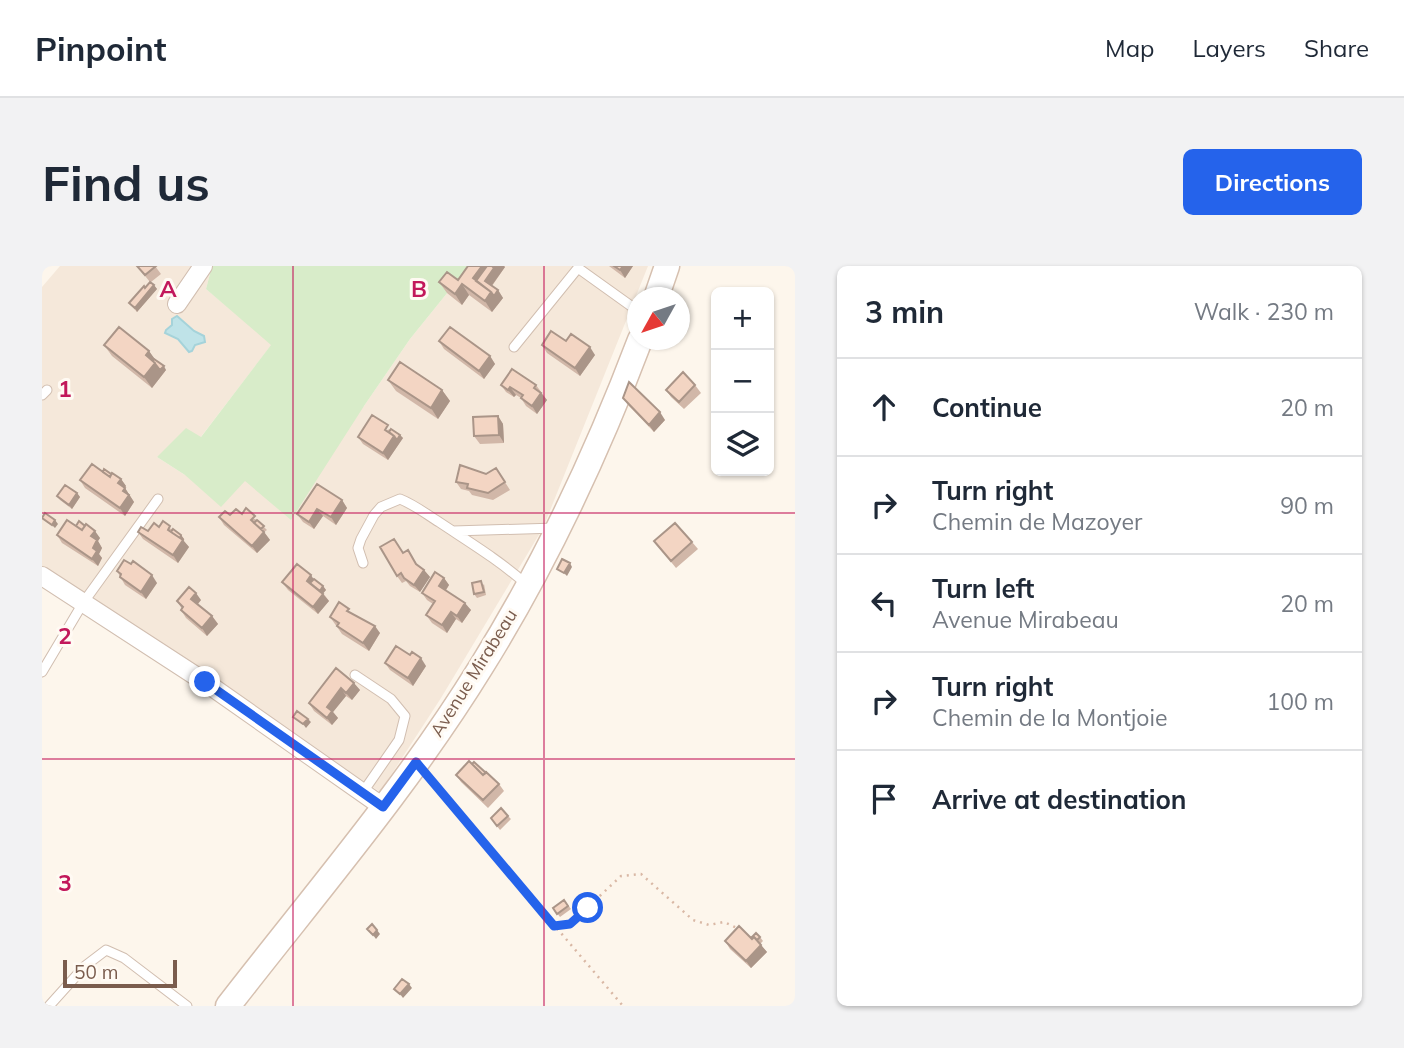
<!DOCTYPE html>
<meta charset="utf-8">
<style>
body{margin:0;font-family:Mulish,sans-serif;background:#f2f2f3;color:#1f2937}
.controls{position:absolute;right:21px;top:21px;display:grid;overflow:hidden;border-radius:10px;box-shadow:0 2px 5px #0004}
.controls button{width:63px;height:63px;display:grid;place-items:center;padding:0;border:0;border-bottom:2px solid #e0e1e3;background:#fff;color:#1f2937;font:35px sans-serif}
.compass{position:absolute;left:585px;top:21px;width:63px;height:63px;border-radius:50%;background:#fff;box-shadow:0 2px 5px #0004;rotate:230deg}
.scale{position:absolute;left:21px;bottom:18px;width:114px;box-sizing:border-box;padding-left:7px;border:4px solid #7a5c4d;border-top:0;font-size:19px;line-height:24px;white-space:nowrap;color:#7a5c4d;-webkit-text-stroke:5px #fffaf3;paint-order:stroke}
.stop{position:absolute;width:21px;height:21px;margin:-16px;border:5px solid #2563eb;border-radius:50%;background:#fff}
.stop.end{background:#2563eb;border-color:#fff;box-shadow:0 2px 7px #0008}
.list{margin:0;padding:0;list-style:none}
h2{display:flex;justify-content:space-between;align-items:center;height:91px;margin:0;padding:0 28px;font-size:30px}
h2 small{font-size:23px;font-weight:400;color:#747a83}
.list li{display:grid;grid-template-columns:46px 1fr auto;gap:21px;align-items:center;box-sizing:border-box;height:98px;padding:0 28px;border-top:2px solid #e0e1e3}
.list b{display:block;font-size:26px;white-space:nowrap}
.list p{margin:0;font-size:23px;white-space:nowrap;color:#747a83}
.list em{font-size:23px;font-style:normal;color:#747a83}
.icon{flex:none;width:38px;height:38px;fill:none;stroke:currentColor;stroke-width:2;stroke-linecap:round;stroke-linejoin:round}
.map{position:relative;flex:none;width:753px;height:740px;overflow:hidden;border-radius:10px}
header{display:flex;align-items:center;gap:42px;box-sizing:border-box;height:98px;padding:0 35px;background:#fff;border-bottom:2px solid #e0e1e3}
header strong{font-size:33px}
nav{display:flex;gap:38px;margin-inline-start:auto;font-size:24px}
.intro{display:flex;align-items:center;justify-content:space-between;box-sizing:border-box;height:168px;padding:0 42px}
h1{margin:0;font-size:49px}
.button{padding:18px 32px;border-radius:10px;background:#2563eb;color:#fff;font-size:24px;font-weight:700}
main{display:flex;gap:42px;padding:0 42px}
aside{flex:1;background:#fff;border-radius:10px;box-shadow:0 2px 5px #0004}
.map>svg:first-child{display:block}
</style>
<header>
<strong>Pinpoint</strong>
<nav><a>Map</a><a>Layers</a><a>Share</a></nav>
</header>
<div class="intro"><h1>Find us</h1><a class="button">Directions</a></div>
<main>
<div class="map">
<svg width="753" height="740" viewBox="0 0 753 740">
<rect width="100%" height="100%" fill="#fdf6ec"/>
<path fill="#f5e8da" d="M18,0H170L164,23L230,78L158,172L115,191L143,209L203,215L322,140L368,73L427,0H606L501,262L399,432L338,526L0,300V21Z"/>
<path fill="#d8ecc9" d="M170,0H427L368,73L322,140L249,254L203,215L179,241L143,209L115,191L144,162L159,171L229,79L164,23Z"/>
<path fill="#bfe3e8" stroke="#a5d3da" stroke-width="2" d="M135,50L152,65L162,70L163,76L153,79L150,85L147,86L136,73L123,67L124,64L130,59V53Z"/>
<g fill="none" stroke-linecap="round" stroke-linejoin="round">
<defs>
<path id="service" d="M472,81L536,2L596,45
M0,129L5,124
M411,265L514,262
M321,297L316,282L319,273L332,249L339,241L358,233C373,239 384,248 397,256C427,276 457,294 484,318
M0,406L41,337L116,233
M313,409L349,433L363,450L357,474L321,526
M7,740L43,700L64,684L82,692L145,740"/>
<path id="minor" d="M135,38L161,0
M0,310L163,416L341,541"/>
<path id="secondary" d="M614,32L625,0
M186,740C272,629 365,521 439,401C502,300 556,185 598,74"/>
</defs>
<use href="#service" stroke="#d1beb0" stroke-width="11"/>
<use href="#minor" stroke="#d1beb0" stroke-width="20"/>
<use href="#secondary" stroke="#d6c0b0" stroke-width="27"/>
<path stroke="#d9b8a5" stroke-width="2.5" stroke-dasharray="2 5" stroke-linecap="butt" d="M388,513L581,740
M513,660L528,658L579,610L599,608L651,654L667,659L682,656L697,663"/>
<use href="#service" stroke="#fff" stroke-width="9"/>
<use href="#minor" stroke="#fff" stroke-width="18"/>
<use href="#secondary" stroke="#fff" stroke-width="24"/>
</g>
<path fill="#d1b7a8" d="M95,0H113L119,8L109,16L115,23L95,46L87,37L103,22L108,16Z
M426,0H462L463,1L450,20L456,24L461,32L450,46L427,29L420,39L405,27L397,16L416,14Z
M567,0H591L583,12Z
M397,75L448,90L453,98L442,113L402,83Z
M524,75L553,89L538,110L505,87L500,79Z
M62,79L107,85L112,93L124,104L110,122L70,90Z
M346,114L400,124L408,135L396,153L354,125Z
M459,119H494L505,134L495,148L484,140L479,132L474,129L472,131L464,126Z
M653,119L659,127L642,143L629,131L624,124Z
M581,132L623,154L612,166L586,139Z
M456,150L461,158L462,177L438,178L432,170Z
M349,163L358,169L361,172L346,194L321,178L316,171Z
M61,206L69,208L79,213L84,220L83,222L92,236L83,250L43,222L38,214Z
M444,208L459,210L468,224L451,234L430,229L427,225L419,223L414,216Z
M35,227L38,231L30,243L18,234L15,230Z
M300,234L305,242L294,259L281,250L272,263L261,256L255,248Z
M200,248L215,254L225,264L222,266L228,274L215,287L182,259L177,251Z
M34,260L58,272L56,275L60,282L57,288L60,292L56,300L20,277L15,269Z
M117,261L131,263L139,269L142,273L141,274L147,281L136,297L101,273L96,266L106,265Z
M612,275L650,276L656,283L634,302Z
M366,284L376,300L382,304L388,311L378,326L368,320L364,315L360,317L355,310L361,287Z
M75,305L115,317L104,333L83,319Z
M402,312L407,319L404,324L429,344L420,357L414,353L405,367L390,357L384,349L391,338L385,334L380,327Z
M272,313L281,320L284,324L281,327L287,335L276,348L246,324L240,316Z
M442,318L444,329L435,332L432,328Z
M159,334L156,338L170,350L176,358L165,370L144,352L139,344L140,343L135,335Z
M310,348L338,367L327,385L300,368L288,351Z
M343,397L384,400L371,420L348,404Z
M294,402L318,424L310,434L304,430L291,446L296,452L290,459L272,445L267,437Z
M414,509L457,518L462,525L446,542L419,516Z
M466,550L469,553L458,564L449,552Z
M522,634L529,643L518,651L511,642Z
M718,671L721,675L718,678L725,686L709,702L688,683L683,675Z"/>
<path fill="#aa9588" d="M440,0H448L452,2L451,0H462L463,1L448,22L440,21L431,12Z
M581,0H591L583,12L578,4Z
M420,18L427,29L420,39L413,28Z
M112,19L115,23L95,46L93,42Z
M456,24L461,32L450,46L443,35L449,26Z
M548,81L553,89L538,110L533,102Z
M107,85L115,96L122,100L124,104L110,122L102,111L104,89Z
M448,90L453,98L442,113L437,105Z
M468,121L474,129L472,131L466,124Z
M400,124L408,135L396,153L389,142Z
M499,127L505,134L495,148L490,140Z
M618,146L623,154L612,166L607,159Z
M456,150L461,158L462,177L457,169Z
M358,169L361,172L346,194L341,187L352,170Z
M79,213L84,220L81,224L76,217Z
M83,222L92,236L83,250L78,242L81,225Z
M35,227L38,231L30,243L27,239Z
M300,234L305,242L294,259L289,251Z
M275,243L281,250L272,263L267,256Z
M13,254L16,258L13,262L10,259Z
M53,265L58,272L56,275L60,282L57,288L60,292L56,300L50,293L49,270Z
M222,266L228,274L215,287L210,280Z
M139,269L142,273L140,276L141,274L147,281L136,297L131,289Z
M528,297L530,301L525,310L522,307Z
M382,304L388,311L378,326L372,319Z
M110,309L115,317L104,333L99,326Z
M269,309L274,317L271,321L265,315Z
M402,312L407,319L402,327L397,320Z
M281,320L284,324L279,330L277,326Z
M154,327L159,334L154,340L149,333Z
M281,328L287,335L276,348L271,341Z
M423,337L429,344L420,357L415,350Z
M409,346L414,353L405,367L400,359Z
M170,350L176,358L165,370L160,362Z
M333,360L338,367L327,385L321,377Z
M379,392L384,400L371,420L366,412Z
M312,417L318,424L310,434L304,427Z
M299,422L304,430L291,446L296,452L290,459L285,452V441Z
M266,453L269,456L264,462L261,458Z
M335,664L338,668L334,673L331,669Z
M719,679L725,686L709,702L704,695Z
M367,718L370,722L361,732L358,728Z"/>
<path fill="#f3d5c3" stroke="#aa9588" stroke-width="2" d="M95,0H114L103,9Z
M426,0H440L431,12L449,26L443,35L420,18L413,28L397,16L405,6L416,14Z
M445,0H450L452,2L443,15L456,24L452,30L449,26L434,15Z
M572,0H581L578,4Z
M108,16L112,19L93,42L87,37L102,20L103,22Z
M77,61L107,85L104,89L113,97L102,111L62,79Z
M408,61L448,90L437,105L397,75Z
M509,65L524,75L529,68L548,81L533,102L500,79Z
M112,93L122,100L118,104L111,95Z
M358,96L400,124L389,142L346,114Z
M470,103L494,119L492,122L499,127L490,140L479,132L481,129L468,121L466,124L459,119Z
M641,106L653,119L637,136L624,124Z
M587,116L618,146L607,159L581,132Z
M330,149L346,159L343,164L352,170L341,187L316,171Z
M456,150L457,169L432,170L431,151Z
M349,163L358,169L355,174L352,170L347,166Z
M50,198L68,211L70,207L79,213L76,217L83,222L81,225L87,229L78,242L38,214Z
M418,199L444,208L454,202L463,216L446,227L425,222L426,218L414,216Z
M62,203L69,208L68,211L61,206Z
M275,218L300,234L289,251L275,243L267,256L255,248Z
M23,219L35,227L27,239L15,230Z
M204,242L213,250L209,254L222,266L210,280L177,251L183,245L188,249L194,243L200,248Z
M3,247L13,254L10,259L0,252Z
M25,254L40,264L44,258L53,265L49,270L55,274L51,282L55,285L50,293L15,269Z
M215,254L222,260L219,263L212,257Z
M37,255L43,260L40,264L34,260Z
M121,255L128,260L126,264L141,274L131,289L96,266L99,261L106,265L112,257L117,261Z
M633,257L650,276L629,295L612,275Z
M131,263L139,269L138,272L129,266Z
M352,273L361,287L366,284L374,298L382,304L372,319L362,312L359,307L355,310L338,281Z
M520,293L528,297L522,307L515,303Z
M82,294L89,298L91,295L110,309L99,326L78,311L79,308L75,305Z
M255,298L269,309L265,315L281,328L271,341L240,316Z
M393,306L402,312L397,320L423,337L415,350L409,346L400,359L384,349L393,335L380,327Z
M272,313L281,320L278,325L268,317Z
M439,315L442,326L432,328L430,317Z
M147,321L154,327L149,333L170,350L160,362L139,344L141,341L135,335Z
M297,336L307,343L305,345L333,360L321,377L295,360L297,357L288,351Z
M354,380L368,389L370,386L379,392L366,412L343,397Z
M294,402L312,417L304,427L299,422L285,441L290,445L285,452L267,437Z
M255,445L266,453L261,458L251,451Z
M427,495L441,509L444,506L457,518L441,534L414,509Z
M432,496L444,507L441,509L430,498Z
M459,542L466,550L455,560L449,552Z
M522,634L526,640L515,648L511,642Z
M330,658L335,664L331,669L325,663Z
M697,660L710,673L712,671L719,679L704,695L683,675Z
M714,667L718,671L715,674L712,671L710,673L709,672Z
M360,713L367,718L358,728L352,723Z"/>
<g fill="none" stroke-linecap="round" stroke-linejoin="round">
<path stroke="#2563eb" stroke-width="9" d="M163,416L341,541L374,496L512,660L528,658L546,642"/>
</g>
<path fill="none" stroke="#c2185b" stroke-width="2" stroke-opacity="0.55" d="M251,0V740M502,0V740M0,247H753M0,493H753"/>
<g text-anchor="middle" stroke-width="6" stroke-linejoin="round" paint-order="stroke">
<g font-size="18" fill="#7a5c4d" stroke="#fffaf3">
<text transform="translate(432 407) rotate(-58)" y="6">Avenue Mirabeau</text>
</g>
</g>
<g font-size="23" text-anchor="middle" font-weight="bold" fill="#c2185b" stroke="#fffaf3" stroke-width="6" stroke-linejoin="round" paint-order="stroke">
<text x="126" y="31">A</text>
<text x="377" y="31">B</text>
<text x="23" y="131">1</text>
<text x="23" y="378">2</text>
<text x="23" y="625">3</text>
</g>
</svg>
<div class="controls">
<button>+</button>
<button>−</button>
<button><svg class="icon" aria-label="layers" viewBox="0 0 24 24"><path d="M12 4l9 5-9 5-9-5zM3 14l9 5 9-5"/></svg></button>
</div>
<svg class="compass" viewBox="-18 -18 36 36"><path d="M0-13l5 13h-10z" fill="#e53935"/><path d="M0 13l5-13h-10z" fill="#747a83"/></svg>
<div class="scale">50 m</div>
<div class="stop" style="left:546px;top:642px"></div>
<div class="stop end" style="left:163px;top:416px"></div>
</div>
<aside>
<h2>3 min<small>Walk · 230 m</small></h2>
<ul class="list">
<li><svg class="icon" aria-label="ahead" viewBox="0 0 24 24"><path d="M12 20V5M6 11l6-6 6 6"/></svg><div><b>Continue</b></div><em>20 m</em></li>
<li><svg class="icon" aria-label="right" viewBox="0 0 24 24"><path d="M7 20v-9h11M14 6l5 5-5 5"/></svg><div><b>Turn right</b><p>Chemin de Mazoyer</p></div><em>90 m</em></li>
<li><svg class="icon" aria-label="left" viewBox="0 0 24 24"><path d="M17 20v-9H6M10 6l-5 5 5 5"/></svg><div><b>Turn left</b><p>Avenue Mirabeau</p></div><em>20 m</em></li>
<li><svg class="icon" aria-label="right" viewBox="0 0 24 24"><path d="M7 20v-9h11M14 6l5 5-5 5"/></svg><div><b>Turn right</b><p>Chemin de la Montjoie</p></div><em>100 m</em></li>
<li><svg class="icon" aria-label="arrive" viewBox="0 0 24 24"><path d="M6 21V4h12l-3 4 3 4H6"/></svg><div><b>Arrive at destination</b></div></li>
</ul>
</aside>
</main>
